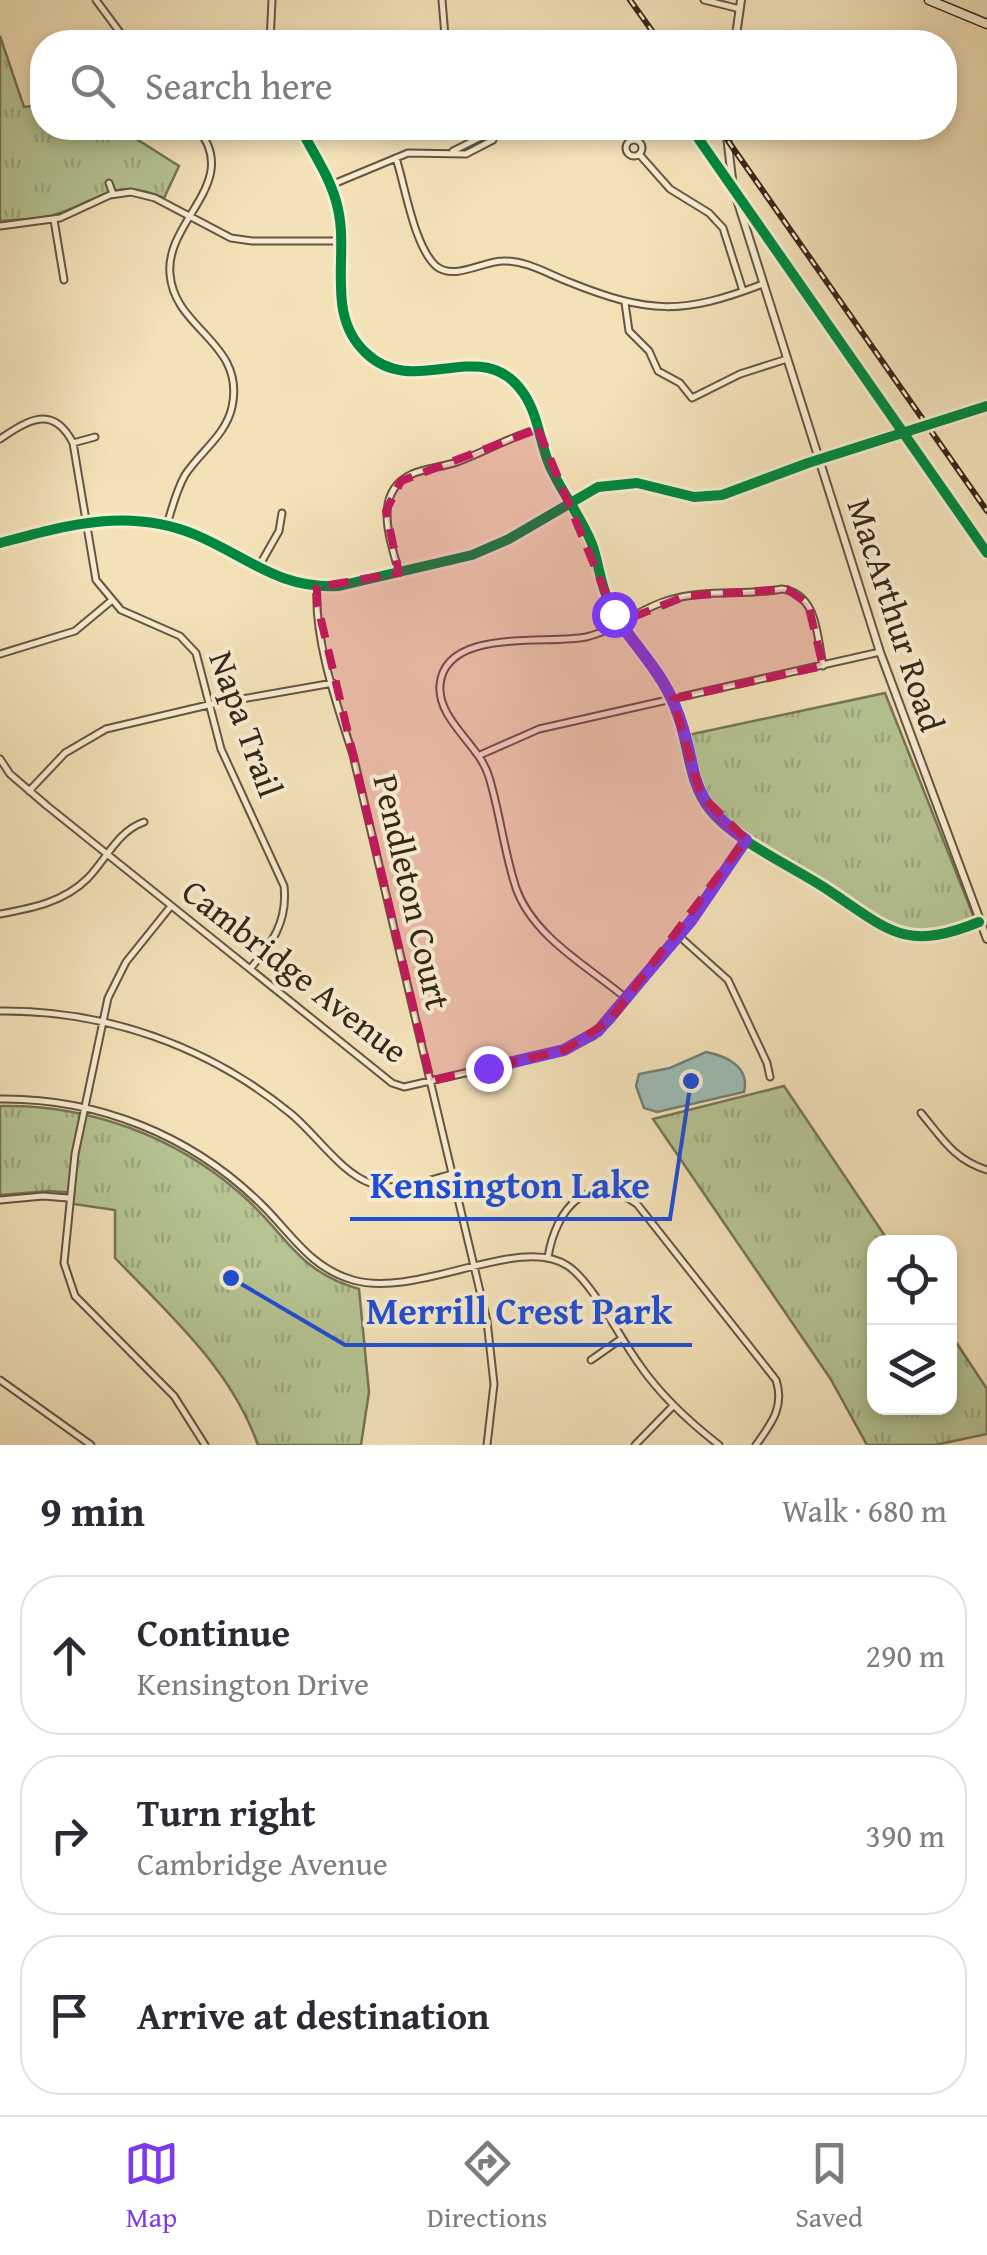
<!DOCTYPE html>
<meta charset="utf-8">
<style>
body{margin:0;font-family:"Gentium Book Plus",serif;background:#f7f7f7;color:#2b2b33}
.controls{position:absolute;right:30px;bottom:30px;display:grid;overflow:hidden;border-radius:20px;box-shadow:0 5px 15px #0003}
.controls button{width:90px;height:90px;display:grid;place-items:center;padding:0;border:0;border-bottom:2px solid #e1e1e2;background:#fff;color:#2b2b33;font:50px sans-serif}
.stop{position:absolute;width:30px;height:30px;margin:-22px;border:8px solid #7c3aed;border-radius:50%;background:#fff}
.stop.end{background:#7c3aed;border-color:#fff;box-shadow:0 2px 10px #0008}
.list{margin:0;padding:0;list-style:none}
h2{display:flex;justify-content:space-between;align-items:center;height:130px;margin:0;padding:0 40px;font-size:42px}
h2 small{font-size:32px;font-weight:400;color:#7c7c81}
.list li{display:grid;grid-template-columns:65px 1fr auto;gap:30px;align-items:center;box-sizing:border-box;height:160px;margin:0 20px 20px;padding:0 20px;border:2px solid #e1e1e2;border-radius:40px}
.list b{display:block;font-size:38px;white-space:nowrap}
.list p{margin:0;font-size:32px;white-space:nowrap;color:#7c7c81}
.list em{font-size:32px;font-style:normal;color:#7c7c81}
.icon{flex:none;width:55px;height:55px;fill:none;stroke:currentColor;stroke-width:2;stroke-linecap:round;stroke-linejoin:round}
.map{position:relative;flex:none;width:987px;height:1445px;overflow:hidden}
.search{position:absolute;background:#fff;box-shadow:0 5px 15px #0003;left:30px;right:30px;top:30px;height:110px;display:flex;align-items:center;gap:25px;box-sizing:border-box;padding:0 35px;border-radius:40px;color:#7c7c81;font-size:38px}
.sheet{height:670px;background:#fff}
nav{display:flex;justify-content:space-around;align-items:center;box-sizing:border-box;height:140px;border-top:2px solid #e1e1e2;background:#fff;font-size:28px;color:#7c7c81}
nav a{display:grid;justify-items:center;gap:5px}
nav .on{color:#7c3aed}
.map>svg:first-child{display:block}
</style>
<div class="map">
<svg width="987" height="1445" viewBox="0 0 987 1445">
<defs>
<pattern id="grass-tufts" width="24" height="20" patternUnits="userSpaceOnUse" patternTransform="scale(2.5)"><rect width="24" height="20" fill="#b6c493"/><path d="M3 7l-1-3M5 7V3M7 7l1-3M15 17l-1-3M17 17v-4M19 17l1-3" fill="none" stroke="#9da87e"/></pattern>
</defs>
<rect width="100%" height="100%" fill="#f3e1b8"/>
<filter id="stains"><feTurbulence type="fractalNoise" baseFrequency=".002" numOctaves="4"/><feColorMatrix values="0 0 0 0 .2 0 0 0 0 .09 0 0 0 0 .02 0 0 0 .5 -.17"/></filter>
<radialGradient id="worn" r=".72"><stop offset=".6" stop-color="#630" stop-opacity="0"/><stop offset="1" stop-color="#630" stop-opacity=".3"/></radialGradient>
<path fill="url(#grass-tufts)" stroke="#767556" stroke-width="2.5" d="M0,36L24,107L42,105V128H119L179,166L164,198C116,176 101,200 57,214C39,220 19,219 0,221Z
M885,693L973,915L972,919C940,932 916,940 884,923L720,817L699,785L688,735Z
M784,1086L889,1242H874V1408H950V1333L987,1389V1434L935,1445H867L830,1378L653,1119Z
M0,1106C88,1104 175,1136 241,1194C287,1234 296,1271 359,1289L369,1392L361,1445H258C231,1369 170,1315 115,1258V1210L73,1204L74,1193L50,1191L0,1195Z"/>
<path fill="#9cbcb4" stroke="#738076" stroke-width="2.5" d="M706,1052C727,1056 750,1067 744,1092L657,1112L644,1108L636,1086L639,1074L670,1068Z"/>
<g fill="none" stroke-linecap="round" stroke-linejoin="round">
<defs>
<path id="minor" d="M96,0L127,42
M442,0L445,36L461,42
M704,0L740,9
M270,42L272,0
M300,128C314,154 332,180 338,209C349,257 325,315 366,353C416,401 483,332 524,394C538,415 540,442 549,464C561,492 581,516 592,544C599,563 600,584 609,602C626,639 658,666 674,704C689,738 686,780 710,810C733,840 795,868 828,890C890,931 905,952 979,922
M626 148a8 8 0 1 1 16 0a8 8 0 1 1-16 0Z
M453,151L487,134L493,128
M639,154L670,189L709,213L723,228L743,291
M396,158C405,186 414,246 436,266C454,281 483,261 503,261C526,260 548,274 569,282C649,314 682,315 763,284
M109,183L113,194
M331,185L408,153L466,154L493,140L496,128
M54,220L64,280
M0,226L60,218L110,195L131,192L155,198L231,238L252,241H341
M625,303L629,331L649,351L658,371L680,383L692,398L740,374L787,359
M0,439C28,420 53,404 73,443L96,580L121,610L180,636L196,653L221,749L284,886C288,922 272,943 250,969
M73,443L95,437
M167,525C172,508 176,491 185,475C200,452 226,435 232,407C246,342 174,330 170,274C165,220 243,182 197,128
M258,568L279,531L282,513
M399,573C391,541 371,493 412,474C426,468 443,467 457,462C485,452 509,437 538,429
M317,587C314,640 337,705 353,755L487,1321L494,1384L487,1445
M0,654L75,631L111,601
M480,755L539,729L880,652
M0,759L10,774L46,805L392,1083L404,1087L565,1050L593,1036L610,1020L691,921L746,839
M29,791L65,753L106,729L208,705L333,683
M171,906L126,962L108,998L75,1154L64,1263L75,1296L174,1396L205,1445
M0,914C33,908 64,902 88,878C107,858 118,831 144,822
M679,936L728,980L767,1063L770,1077
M627,999C589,967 533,937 516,888C504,852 500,813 489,777C480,745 437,720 440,685C445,627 547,645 586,637C616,630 640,608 669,600C705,589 745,596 782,589C818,594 817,637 823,666
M0,1011C106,1010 208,1046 290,1113C315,1133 341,1173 370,1183C395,1193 427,1181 452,1174
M0,1099C98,1098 191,1135 261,1204C291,1233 310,1268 353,1280C418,1299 521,1233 568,1266C592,1282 620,1338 639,1364C661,1396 688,1421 719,1445
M921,1113C942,1138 954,1160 987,1170
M0,1200L43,1196L68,1198
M548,1257C556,1209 588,1169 637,1204L776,1380C785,1407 771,1424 756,1445
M591,1360L621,1339
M0,1380L91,1445
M635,1445L673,1406"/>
<path id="tertiary" d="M735,42L741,0
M726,128L733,187L880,652L987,939
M0,543C67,525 129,507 196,535C248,557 278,589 339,586L472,555L509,539L598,487L637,483L694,497L722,495L808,463L987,406"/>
<path id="secondary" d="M929,0L987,24"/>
</defs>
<use href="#minor" stroke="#655541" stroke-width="9"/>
<use href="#tertiary" stroke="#655541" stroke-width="10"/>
<use href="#secondary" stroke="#362619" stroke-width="11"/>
<use href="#minor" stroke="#f7ecd1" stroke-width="5"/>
<use href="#tertiary" stroke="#f7ecd1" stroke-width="6"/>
<use href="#secondary" stroke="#f7ecd1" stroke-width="8"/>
<defs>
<path id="rail" d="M630,0L660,42
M719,128L987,511"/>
</defs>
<use href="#rail" stroke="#362619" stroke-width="6"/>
<use href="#rail" stroke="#f7ecd1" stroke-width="2.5" stroke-dasharray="8" stroke-linecap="butt"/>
<defs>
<path id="cycleway" d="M300,128C314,154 332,180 338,209C349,257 325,315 366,353C416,401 483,332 524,394C538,415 540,442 549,464C561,492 581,516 592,544C599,563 600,584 609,602C626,639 658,666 674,704C689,738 686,780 710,810C733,840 795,868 828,890C890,931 905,952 979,922
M691,128L987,553
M0,543C67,525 129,507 196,535C248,557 278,589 339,586L472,555L509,539L598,487L637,483L694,497L722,495L808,463L987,406"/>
</defs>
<use href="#cycleway" stroke="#f7ecd1" stroke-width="16"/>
<use href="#cycleway" stroke="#00873e" stroke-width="10"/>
</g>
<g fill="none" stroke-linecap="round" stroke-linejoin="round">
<path stroke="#7c3aed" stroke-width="12" d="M488,1068L564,1050L598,1031L691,921L746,840C679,792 702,770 675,706C661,671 634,645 614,614"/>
</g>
<path fill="#c2185b" fill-opacity="0.2" stroke="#c2185b" stroke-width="8" stroke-dasharray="20 12" stroke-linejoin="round" d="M538,429L618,623L686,596L787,589L808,604L823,666L673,699L701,795L746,839L610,1020L565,1050L431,1081L317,603V587L399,573L386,511L401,481Z"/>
<g text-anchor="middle" stroke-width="8" stroke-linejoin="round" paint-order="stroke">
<g font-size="35" fill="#362619" stroke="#f7ecd1">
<text transform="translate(896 615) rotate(72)" y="12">MacArthur Road</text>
<text transform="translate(246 724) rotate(70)" y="12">Napa Trail</text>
<text transform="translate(412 892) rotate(77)" y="12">Pendleton Court</text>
<text transform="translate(295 971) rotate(38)" y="12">Cambridge Avenue</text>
</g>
</g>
<path fill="none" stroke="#1d4ed8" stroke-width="4" d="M691 1081L670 1219H350M231 1278L345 1345H692"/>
<g fill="#1d4ed8" stroke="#f7ecd1" stroke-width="4">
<circle cx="691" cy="1081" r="10"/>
<circle cx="231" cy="1278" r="10"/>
</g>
<g font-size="38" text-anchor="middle" font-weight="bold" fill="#1d4ed8" stroke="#f7ecd1" stroke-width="8" stroke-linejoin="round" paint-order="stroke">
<text x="510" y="1198">Kensington Lake</text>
<text x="519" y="1324">Merrill Crest Park</text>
</g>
<rect width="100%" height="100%" filter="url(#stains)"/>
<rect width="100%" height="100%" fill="url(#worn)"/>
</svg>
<div class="controls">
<button><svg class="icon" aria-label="locate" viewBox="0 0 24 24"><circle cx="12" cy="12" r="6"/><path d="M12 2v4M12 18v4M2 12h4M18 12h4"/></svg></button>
<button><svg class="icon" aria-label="layers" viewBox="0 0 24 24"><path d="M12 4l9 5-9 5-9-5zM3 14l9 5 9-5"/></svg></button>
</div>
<div class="stop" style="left:614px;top:614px"></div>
<div class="stop end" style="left:488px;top:1068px"></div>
<div class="search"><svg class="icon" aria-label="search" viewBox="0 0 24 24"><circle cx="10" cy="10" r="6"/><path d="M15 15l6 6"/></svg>Search here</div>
</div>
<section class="sheet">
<h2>9 min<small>Walk · 680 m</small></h2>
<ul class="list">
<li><svg class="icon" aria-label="ahead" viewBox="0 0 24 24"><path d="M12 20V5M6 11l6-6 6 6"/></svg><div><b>Continue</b><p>Kensington Drive</p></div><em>290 m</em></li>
<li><svg class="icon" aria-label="right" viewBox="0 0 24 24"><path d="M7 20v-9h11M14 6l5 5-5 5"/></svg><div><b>Turn right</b><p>Cambridge Avenue</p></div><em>390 m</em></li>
<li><svg class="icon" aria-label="arrive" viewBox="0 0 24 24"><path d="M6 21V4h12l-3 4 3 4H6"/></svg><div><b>Arrive at destination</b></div></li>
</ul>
</section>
<nav>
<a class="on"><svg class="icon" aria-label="map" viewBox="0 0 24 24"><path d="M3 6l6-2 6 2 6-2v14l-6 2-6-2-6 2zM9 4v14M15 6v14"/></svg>Map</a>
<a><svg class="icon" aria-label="directions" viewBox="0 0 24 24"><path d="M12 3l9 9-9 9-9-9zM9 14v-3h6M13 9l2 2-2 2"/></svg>Directions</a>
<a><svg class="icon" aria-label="saved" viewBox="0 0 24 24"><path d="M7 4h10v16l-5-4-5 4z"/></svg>Saved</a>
</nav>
